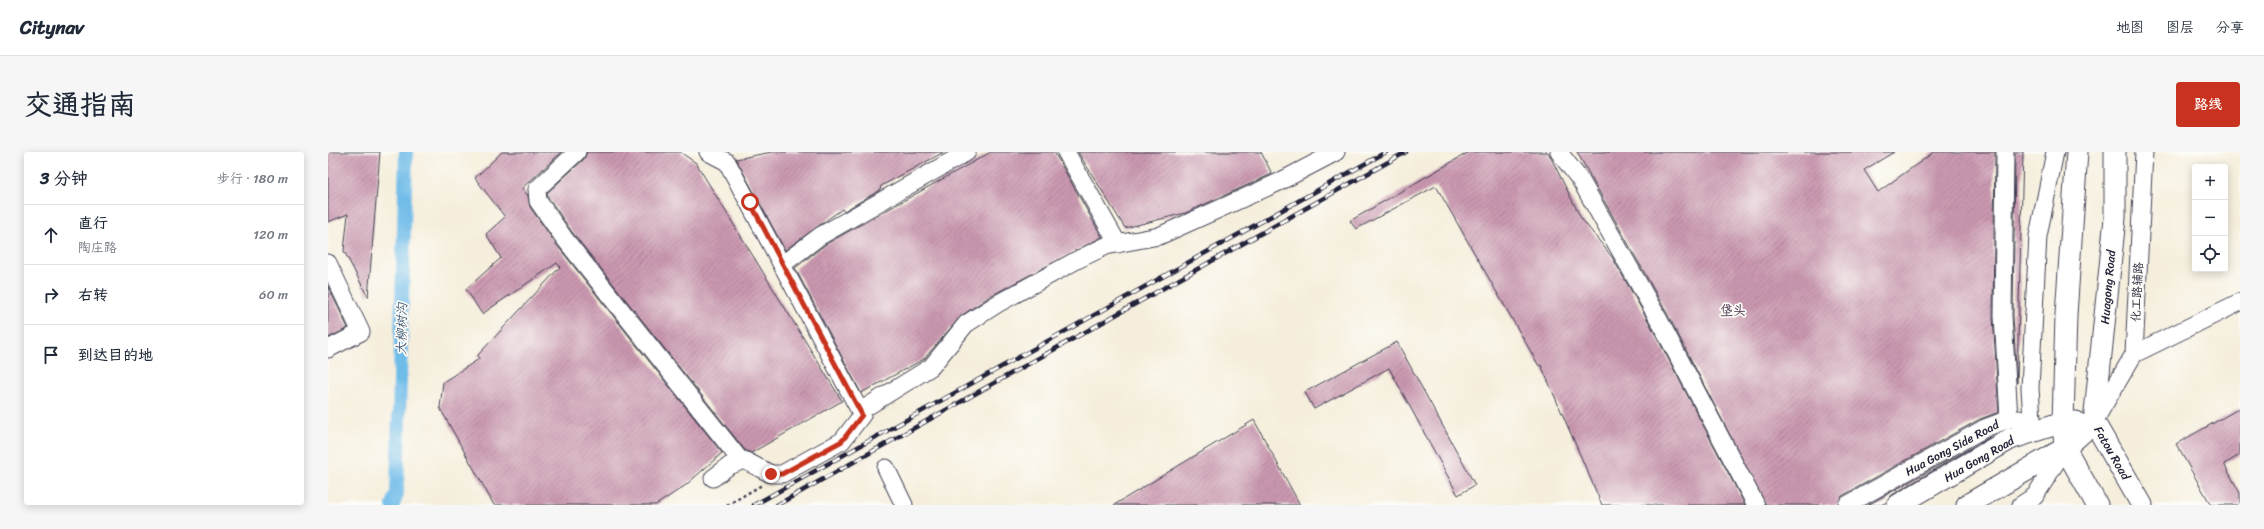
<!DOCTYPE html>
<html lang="zh">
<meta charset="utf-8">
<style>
body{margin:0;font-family:Sriracha,"LXGW WenKai TC",sans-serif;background:#f6f6f7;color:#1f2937}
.controls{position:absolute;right:12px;top:12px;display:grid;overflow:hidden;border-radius:4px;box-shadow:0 2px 10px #0003}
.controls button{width:36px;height:36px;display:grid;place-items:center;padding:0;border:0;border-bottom:1px solid #e0e1e3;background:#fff;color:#1f2937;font:20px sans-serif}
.stop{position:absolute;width:12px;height:12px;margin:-9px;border:3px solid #c8321e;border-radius:50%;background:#fff}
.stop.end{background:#c8321e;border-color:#fff;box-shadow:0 1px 4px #0008}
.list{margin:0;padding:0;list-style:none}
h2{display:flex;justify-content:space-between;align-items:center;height:52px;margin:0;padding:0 16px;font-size:17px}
h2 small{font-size:13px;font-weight:400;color:#747a83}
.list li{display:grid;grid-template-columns:26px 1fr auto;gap:12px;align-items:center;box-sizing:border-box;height:60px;padding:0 16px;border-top:1px solid #e0e1e3}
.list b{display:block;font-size:15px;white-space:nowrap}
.list p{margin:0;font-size:13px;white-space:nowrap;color:#747a83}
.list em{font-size:13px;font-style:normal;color:#747a83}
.icon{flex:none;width:22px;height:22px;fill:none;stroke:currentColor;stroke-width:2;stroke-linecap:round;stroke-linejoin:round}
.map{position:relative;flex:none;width:1912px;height:353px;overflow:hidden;border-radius:4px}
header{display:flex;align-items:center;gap:24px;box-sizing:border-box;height:56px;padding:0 20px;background:#fff;border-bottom:1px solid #e0e1e3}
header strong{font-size:19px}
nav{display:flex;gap:22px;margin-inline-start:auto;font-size:14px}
.intro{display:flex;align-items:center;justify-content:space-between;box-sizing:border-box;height:96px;padding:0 24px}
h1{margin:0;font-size:28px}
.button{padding:10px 18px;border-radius:4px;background:#c8321e;color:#fff;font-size:14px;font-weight:700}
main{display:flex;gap:24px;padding:0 24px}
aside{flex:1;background:#fff;border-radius:4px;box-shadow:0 2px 10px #0003}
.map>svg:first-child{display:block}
</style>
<header>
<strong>Citynav</strong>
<nav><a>地图</a><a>图层</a><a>分享</a></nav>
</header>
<div class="intro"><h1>交通指南</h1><a class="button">路线</a></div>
<main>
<aside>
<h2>3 分钟<small>步行 · 180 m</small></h2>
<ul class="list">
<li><svg class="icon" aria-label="ahead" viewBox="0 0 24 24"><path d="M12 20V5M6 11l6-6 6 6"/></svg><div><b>直行</b><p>陶庄路</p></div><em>120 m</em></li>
<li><svg class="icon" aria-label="right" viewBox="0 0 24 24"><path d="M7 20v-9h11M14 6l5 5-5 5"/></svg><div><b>右转</b></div><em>60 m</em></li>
<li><svg class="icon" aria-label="arrive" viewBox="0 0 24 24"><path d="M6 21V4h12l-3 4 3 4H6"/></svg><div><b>到达目的地</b></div></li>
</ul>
</aside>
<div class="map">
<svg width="1912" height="353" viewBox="0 0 1912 353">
<defs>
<pattern id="building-hatch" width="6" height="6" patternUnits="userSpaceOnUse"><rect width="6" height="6" fill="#ca98b0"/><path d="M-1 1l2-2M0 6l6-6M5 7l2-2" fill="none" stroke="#a47c90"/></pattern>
</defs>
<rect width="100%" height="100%" fill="#fdfcf7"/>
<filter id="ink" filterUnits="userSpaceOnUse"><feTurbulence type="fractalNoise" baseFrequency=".025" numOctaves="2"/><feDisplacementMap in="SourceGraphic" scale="8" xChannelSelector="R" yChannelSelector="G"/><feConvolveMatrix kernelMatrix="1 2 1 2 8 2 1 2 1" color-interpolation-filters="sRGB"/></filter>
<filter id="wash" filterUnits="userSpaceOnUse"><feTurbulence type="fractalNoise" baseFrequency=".012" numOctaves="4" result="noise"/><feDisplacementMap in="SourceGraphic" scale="16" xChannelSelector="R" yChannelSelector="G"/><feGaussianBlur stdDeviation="0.9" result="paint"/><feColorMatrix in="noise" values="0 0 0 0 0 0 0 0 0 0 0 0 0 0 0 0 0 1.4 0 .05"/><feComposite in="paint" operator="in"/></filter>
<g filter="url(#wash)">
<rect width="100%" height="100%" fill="#f5eedc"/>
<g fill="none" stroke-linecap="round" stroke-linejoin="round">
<path stroke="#6fbce9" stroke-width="14" d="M65,353L69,341L78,0"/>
</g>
<g id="blocks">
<path fill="url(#building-hatch)" d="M0,0H52L40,145L16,99L20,62L0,70Z
M174,0H234L194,36L200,44L202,55L228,92L394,301L358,333L328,353H166L112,256L115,230L151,207L150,203L232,115L229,111L154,162L138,137L173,106L158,82L177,65L147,26Z
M259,0H352L368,11L514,249L423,301L417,298L244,80L220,45L219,41L256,7Z
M444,0H616L553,34L552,38L516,59L514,57L457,98L408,7Z
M663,0H726L774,85L664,143L633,164L596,207L533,241L467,116L498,92Z
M750,0H933L944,22L857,61L797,76Z
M1141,0H1220L1253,66L1284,105L1322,172L1417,353H1274L1213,213L1211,214L1108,34L1028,77L1022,69Z
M1249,0H1566L1536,18L1550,40L1606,0H1667L1665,164L1671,260L1652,267L1514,344L1509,353H1438L1340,163Z
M1687,0H1695L1689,231L1685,164Z
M0,134L20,176L0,186Z
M1069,190L1147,333L1130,343L1061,216L986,257L977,240Z
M1912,256V303L1896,312L1912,341V353H1883L1848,292Z
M926,268L972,353H786Z
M1662,285L1564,343L1559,350L1553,353H1540Z"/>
</g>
</g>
<g filter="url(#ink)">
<use href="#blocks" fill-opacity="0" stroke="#424153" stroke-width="1"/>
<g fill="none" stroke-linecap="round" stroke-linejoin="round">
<defs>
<path id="minor" d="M249,0L209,37L210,49L236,86L413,309
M380,0L399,10L534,263L514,289L454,322H443L416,308L401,314L385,326
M738,0L790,92
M1231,0L1253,29L1331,168L1428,353
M1677,0L1675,164L1681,267
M0,111L33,180L0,197
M455,112L492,84L639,0
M1806,202L1912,150
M532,259L603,215L638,172L669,152L749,108L778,94L831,84L951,30L1008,0
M1704,268L1702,236L1710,84L1727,0
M1767,268L1806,202L1816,0
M558,316L576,353
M1519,353L1657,276L1681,267H1691
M1693,353L1707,344L1737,296"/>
<path id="major" d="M1749,0L1738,163L1735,270L1737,296L1769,353
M1766,270L1814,353
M1570,353L1682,287L1735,270H1748
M1639,353L1737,296L1766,270L1787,66V0"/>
</defs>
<use href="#minor" stroke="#424153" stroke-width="19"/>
<use href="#major" stroke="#424153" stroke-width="23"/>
<path stroke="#424153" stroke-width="2.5" stroke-dasharray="3 3" stroke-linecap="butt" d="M399,353L434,333"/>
<use href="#minor" stroke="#fff" stroke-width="17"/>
<use href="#major" stroke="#fff" stroke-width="21"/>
<defs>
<path id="rail" d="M426,353L1058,0
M449,353L1078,0"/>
</defs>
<use href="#rail" stroke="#22223b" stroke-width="4.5"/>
<use href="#rail" stroke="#fdfcf7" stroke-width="3" stroke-dasharray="9" stroke-linecap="butt"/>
</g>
</g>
<g fill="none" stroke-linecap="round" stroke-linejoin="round" filter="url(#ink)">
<path stroke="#c8321e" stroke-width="5" d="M422,50L534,263L514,289L454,322H443"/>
</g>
<g text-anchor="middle" stroke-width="3.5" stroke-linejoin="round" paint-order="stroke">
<g font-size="12" fill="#22223b" stroke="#fdfcf7">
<text transform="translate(1780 135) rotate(-85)" y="4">Huagong Road</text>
<text transform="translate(1809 140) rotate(-87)" y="4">化工路辅路</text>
<text transform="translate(1624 296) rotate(-28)" y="4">Hua Gong Side Road</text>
<text transform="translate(1784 301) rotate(60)" y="4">Fatou Road</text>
<text transform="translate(1651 307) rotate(-30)" y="4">Hua Gong Road</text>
</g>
<g font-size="13" font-weight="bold" fill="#5d4b64" stroke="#fdfcf7">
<text x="1405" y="163">垡头</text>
</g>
<g font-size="13" font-style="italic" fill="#3d5878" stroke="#fdfcf7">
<text transform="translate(73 177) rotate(-89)" y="5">大柳树沟</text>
</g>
</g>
</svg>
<div class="controls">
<button>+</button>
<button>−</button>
<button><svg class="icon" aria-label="locate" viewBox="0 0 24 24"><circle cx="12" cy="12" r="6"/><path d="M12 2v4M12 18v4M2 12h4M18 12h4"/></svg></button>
</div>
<div class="stop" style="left:422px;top:50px"></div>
<div class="stop end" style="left:443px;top:322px"></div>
</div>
</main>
